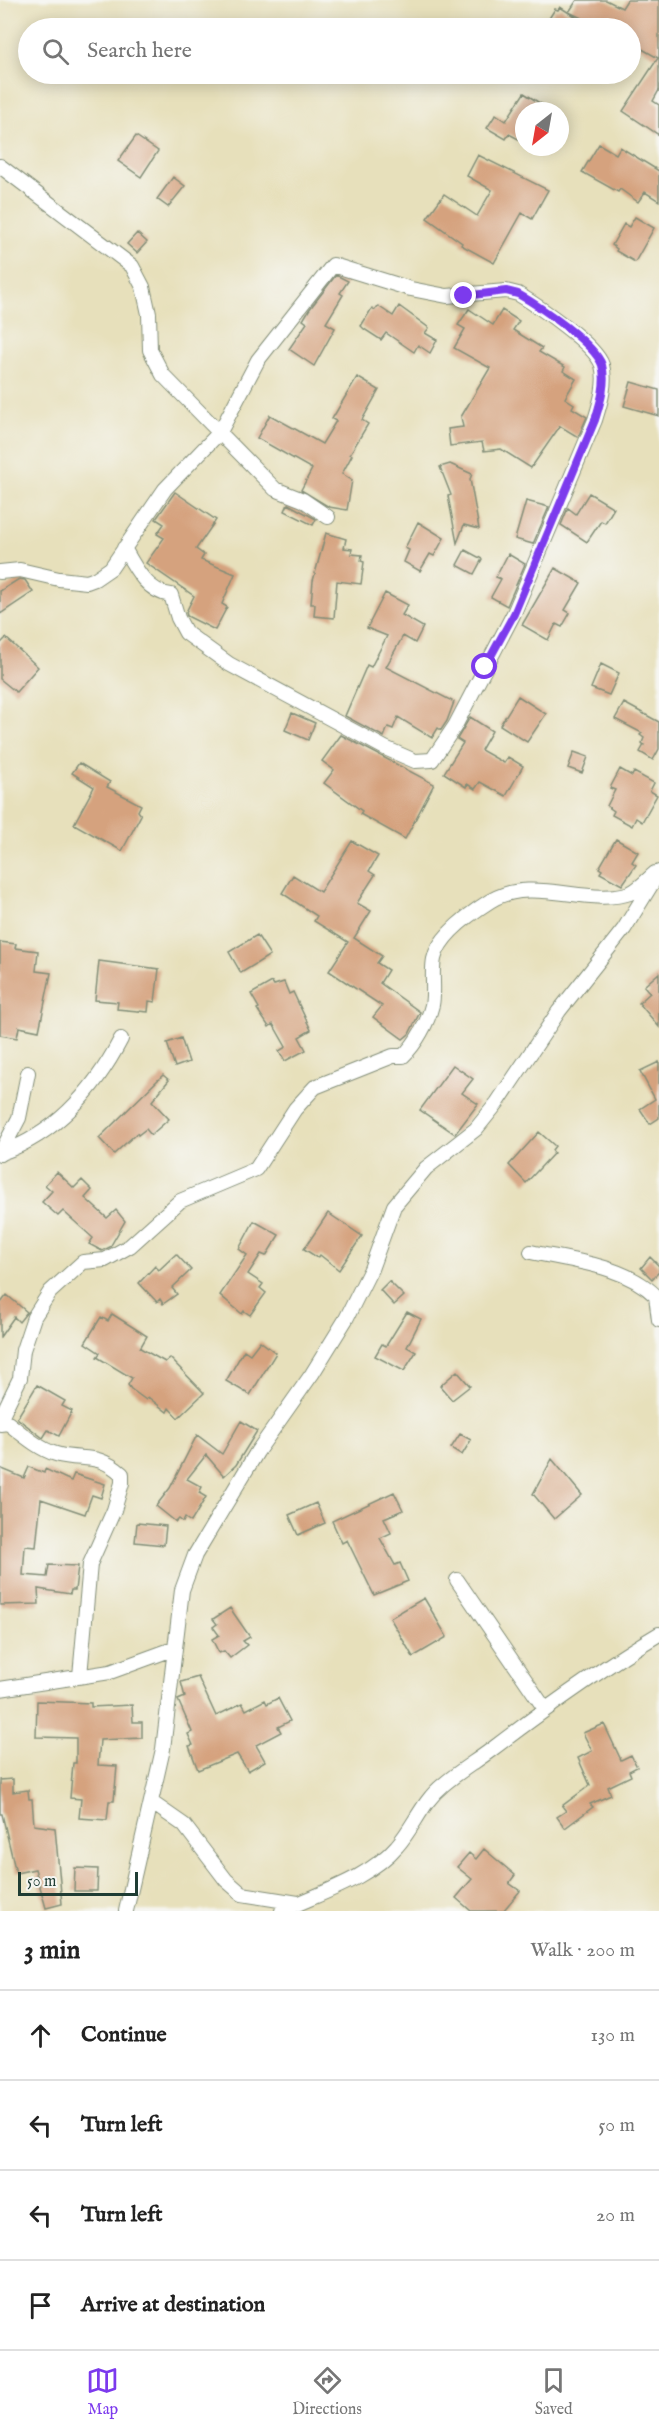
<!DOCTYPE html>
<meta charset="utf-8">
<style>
body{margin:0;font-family:"IM FELL English",serif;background:#f2f2f2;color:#222}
.compass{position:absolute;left:515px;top:102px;width:54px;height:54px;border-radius:50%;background:#fff;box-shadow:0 3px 15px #0003;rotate:211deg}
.scale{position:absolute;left:18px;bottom:15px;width:120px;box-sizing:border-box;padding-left:6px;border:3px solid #1f3d34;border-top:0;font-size:16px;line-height:21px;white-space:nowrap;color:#1f3d34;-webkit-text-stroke:4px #f6f6f2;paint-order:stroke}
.stop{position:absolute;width:18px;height:18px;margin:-14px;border:4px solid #7c3aed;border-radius:50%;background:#fff}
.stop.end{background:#7c3aed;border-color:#fff;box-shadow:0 2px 6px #0008}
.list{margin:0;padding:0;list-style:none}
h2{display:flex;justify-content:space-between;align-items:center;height:78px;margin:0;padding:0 24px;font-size:26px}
h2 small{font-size:20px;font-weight:400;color:#767676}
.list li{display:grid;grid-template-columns:39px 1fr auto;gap:18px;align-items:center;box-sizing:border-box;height:90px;padding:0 24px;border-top:2px solid #e0e0e0}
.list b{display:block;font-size:22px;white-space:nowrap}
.list em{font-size:20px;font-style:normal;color:#767676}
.icon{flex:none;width:33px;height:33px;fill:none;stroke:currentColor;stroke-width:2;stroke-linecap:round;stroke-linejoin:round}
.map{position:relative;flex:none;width:659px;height:1911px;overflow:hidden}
.search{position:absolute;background:#fff;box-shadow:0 3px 15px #0003;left:18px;right:18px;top:18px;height:66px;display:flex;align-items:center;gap:15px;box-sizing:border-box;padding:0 21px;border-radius:33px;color:#767676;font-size:22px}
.sheet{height:438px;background:#fff}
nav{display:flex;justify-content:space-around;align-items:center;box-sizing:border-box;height:84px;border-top:2px solid #e0e0e0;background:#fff;font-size:16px;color:#767676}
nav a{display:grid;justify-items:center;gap:3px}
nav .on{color:#7c3aed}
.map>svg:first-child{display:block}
</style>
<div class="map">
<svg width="659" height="1911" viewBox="0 0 659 1911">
<rect width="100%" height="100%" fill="#f6f6f2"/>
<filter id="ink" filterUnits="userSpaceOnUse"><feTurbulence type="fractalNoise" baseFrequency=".0167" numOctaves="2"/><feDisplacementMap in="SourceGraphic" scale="12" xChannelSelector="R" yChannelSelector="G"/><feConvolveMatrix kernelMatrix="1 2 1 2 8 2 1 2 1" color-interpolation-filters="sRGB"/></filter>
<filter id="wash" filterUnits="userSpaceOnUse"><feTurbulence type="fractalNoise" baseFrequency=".008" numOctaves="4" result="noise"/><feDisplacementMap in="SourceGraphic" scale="24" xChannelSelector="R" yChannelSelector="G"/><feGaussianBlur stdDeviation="1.35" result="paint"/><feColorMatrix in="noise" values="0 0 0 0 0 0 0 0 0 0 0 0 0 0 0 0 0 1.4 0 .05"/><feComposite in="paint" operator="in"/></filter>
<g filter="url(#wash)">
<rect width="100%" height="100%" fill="#e7e0bb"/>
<g id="blocks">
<path fill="#d5a27e" d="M577,0H606L622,8L627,0H659V90L653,101L659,105V135L623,111L658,58L630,42V28H602L569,12Z
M560,7L577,18L571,28H543L555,9L558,10Z
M524,93L552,111H524V142L509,134L506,139L487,128L496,114L506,121Z
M136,136L158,151L141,177L118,161Z
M599,144L616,154L620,147L659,171V201L645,192L638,202L620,189L618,192L582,172Z
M478,155L548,190L532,219L522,213L494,263L461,245L462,243L427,218L444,194L477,216L492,190L467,176Z
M173,177L185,186L168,207L157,199Z
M635,217L654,228L635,262L616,251L617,249L612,245L624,224L629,227Z
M137,233L147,242L137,253L127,244Z
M336,275L348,281L340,293L343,295L326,323L335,328L314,366L289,349L307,323L303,320L309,310Z
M378,306L393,316L399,306L429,328L425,333L437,340L430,353L418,345L414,352L386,333L381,340L364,329L361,326L372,308L375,310Z
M469,309L493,325L502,310L519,321L513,330L542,348L539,352L565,367L563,371L576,379L565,398L574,404L572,408L587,417L579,435L578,437L560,426L531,468L501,449L484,451L482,442L450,446L448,429L463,427L461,417L490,368L454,348L465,329L458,325Z
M357,377L379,390L362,420L368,424L350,454L352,455L342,474L352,480L347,510L329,507L301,490L312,469L257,438L270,415L322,444L336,421L332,419Z
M631,382L659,390V416L624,406Z
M450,464L472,474L470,479L479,529L464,525L457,543L448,496L451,495L440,467Z
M175,492L216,520L196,549L204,555L201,560L235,574L222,604L227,607L215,630L187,616L186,612L194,596L146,563L164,538L157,534L164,524L156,519Z
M589,493L614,508L605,523L601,521L587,542L561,525L568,508L576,514Z
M526,501L549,507L533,544L515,539Z
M288,504L316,519L313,525L285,511Z
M418,522L444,538L434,556L430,554L420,571L404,562L409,550L405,548Z
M326,533L346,539L344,548L352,549L351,554L362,555L361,561L364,562L361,584L337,581L334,618L314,616L315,604H311L313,581Z
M465,550L482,559L474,574L457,565Z
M508,554L525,564L507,606L491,597L501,579L496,577Z
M555,568L581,583L565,610L570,613L562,627L556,624L548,640L522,625Z
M19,579L25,580L33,592L0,614V591Z
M385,593L408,605L402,615L423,627L415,643L403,636L386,667L454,702L447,721L441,730L438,728L432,738L398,717L393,729L388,727L384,737L345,716L367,665L371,667L387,636L367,628Z
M6,638L38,667L16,692L0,679V644Z
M601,664L619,673L609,695L591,688Z
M518,696L546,714L527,742L500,725Z
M624,703L659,722V749L653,760L640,752L644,745L642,743L644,738L640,735L642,733L615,719Z
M292,713L315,723L308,740L285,730Z
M470,717L492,731L481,750L504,763L508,757L523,766L506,796L480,782L475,789L467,784L466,787L444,773L463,743L457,739Z
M341,735L434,784L405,839L360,814L362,811L324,783L334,770L322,761Z
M574,752L588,757L582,773L568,768Z
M79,763L110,782L107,787L141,805L138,811L141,815L122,851L74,824L94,787L72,773Z
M620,769L632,776L634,772L654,783L650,791L657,795L642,822L636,818L632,826L612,815L614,811L607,806L615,790L610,788Z
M616,839L638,852L632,862L636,865L622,885L600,873L602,870L599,868Z
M352,841L378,856L369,871L375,875L357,903L371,911L354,938L382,956L377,963L388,970L380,983L420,1012L409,1034L403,1039L373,1017L382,1006L329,971L348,942L314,921L317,916L282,893L293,875L320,892Z
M257,935L270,955L241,973L229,952Z
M0,942L16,944L15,948L38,951L36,971L51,973L39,1031L19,1027L17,1038L0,1035Z
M99,961L159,969L155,1002L149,1001L148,1012L117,1009L118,1002L95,1000Z
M659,973V1027L639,1003L650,993L644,986Z
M272,982L274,985L284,982L289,994L293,992L311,1030L299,1037L306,1050L285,1061L279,1051L286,1047L273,1024L269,1027L257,1009L259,1008L251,994Z
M181,1038L189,1062L175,1067L167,1043Z
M659,1062V1118L650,1124L640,1109L655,1099L640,1071Z
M453,1065L473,1079L462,1093L478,1104L455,1134L420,1110Z
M163,1075L169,1080L152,1101L169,1119L151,1135L146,1129L138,1135L137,1133L114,1154L99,1138Z
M539,1132L555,1146L552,1150L554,1153L526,1183L509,1165Z
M57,1172L74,1188L82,1180L92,1190L85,1198L107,1218L116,1210L125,1221L110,1247L102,1251L89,1244L93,1238L63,1211L58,1216L42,1202L52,1191L45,1185Z
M328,1213L362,1236L339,1270L320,1255L318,1258L304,1249Z
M254,1221L279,1235L266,1256L261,1254L248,1274L263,1284L260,1288L266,1293L250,1315L244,1311L242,1314L220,1295L247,1255L239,1249Z
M176,1254L191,1270L172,1288L177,1294L163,1304L160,1299L157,1302L139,1283L155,1266L159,1270Z
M650,1257L659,1266V1272L652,1279L641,1268Z
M389,1281L404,1296L394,1305L380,1290Z
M7,1295L27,1312L19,1322L14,1317L0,1337V1304Z
M407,1312L421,1319L407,1347L416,1352L404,1371L375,1356L382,1344L386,1346Z
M112,1314L147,1336L140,1348L165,1362L170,1358L204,1393L178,1418L169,1408L167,1412L148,1397L146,1400L131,1389L128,1385L132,1378L97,1357L100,1353L85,1343L101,1317L108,1321Z
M260,1341L276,1353L250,1395L226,1381L244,1350L250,1354Z
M457,1371L470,1386L452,1400L440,1386Z
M37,1385L65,1401L62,1406L72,1411L59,1436L48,1430L43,1438L17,1418Z
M241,1421L257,1431L236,1465L224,1476L206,1455L187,1479L202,1487L199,1493L206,1497L191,1522L185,1518L183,1522L179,1519L176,1522L156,1506L170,1488L197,1435L222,1454Z
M460,1434L471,1440L462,1455L451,1448Z
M552,1459L582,1495L554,1519L533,1494Z
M29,1467L44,1473L45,1469L71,1481L74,1474L105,1484L101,1498L92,1495L85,1514L41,1499L36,1547L25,1546L23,1575L47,1577L49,1565L78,1566L75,1590H71L70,1594L38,1589L39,1604L0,1605V1468L24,1478Z
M394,1492L403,1510L384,1518L391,1533L380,1538L395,1565L400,1563L408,1581L374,1595L347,1540L342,1543L332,1521Z
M316,1503L325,1523L298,1535L289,1515Z
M137,1523L166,1526L164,1545L135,1542Z
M424,1598L447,1637L413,1657L390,1618Z
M230,1608L250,1637L243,1641L247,1645L230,1658L224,1651L219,1653L212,1639L219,1635L213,1627L217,1624L213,1619Z
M198,1677L216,1716L242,1703L246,1710L265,1700L267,1704L278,1698L290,1721L278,1727L281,1732L256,1745L265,1761L248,1771L237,1754L198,1770L189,1746L193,1745L188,1734L192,1732L178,1700L185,1697L181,1682Z
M37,1701L91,1703V1707L132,1705L133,1722H142V1738L100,1740L98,1765L117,1766L114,1801H109L107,1820L79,1818L81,1799L70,1798L73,1763H76V1738L36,1737Z
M604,1724L621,1760L631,1755L637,1767L629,1771L631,1776L608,1787L611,1795L590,1804L593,1807L565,1828L557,1817L566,1811L562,1806L590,1785L578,1758L592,1751L583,1733Z
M13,1779V1792L28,1790L29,1799H32L34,1825L55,1828L62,1904L46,1908L35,1869L16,1873L2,1814H0V1780Z
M484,1849L515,1875L509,1883L520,1891L503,1911H471L456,1898L472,1879L457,1867L469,1853L476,1859Z
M75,1868L98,1869L97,1891H74Z"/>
</g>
</g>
<g filter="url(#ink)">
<use href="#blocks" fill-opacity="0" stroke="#838e78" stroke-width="1.5"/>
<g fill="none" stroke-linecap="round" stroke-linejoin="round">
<defs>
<path id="street" d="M0,166L132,266L143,287L149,314L150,350L163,375L275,489L303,500L328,517
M0,572L20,570L59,579L87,582L95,579L111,568L165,489L220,432L258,360L333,265L411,289L447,296L506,291L518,294C538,306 595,344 602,365C607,383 600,404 595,420L514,613L455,726L432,760L415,761L385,748L229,664L186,633L178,618L171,595C147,592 135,568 124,548
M1,1153C56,1134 95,1089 121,1039
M0,1154L19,1118L28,1073
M531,1252C572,1261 624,1265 656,1296L659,1320
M0,1419L20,1378L23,1350L34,1317L50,1292L83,1262L105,1260L130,1246L180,1201L256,1169L295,1109L315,1087L393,1056H403C416,1044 428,1022 432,1005C435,990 431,974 434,959C439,935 471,913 490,901C532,875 588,907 630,893C638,890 648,879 655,873
M0,1424L8,1423C22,1434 39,1449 56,1454C83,1462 96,1451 122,1474V1483L114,1510L90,1564L80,1676
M457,1580L545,1709
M0,1689L110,1672L173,1649
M151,1802L184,1825L226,1880L242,1894L298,1903
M126,1911L163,1749L182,1590L195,1555L257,1452L312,1374L346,1319L371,1269L394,1206L426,1168L476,1129L497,1103L559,1011L624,929L659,872
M282,1911C319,1893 369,1879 397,1846C414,1827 422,1802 443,1785C458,1772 475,1762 491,1750C545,1709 600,1669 659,1634"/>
</defs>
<use href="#street" stroke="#838e78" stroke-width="16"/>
<use href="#street" stroke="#fff" stroke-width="14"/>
</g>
</g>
<g fill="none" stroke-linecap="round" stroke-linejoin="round" filter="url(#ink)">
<path stroke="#7c3aed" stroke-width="8" d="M464,296L506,291L518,294C538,305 595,344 602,365C607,383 600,404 595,420L514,614L485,667"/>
</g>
</svg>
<svg class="compass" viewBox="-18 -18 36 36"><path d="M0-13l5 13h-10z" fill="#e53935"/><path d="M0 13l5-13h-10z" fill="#767676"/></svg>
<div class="scale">50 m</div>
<div class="stop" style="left:485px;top:667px"></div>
<div class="stop end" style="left:464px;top:296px"></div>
<div class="search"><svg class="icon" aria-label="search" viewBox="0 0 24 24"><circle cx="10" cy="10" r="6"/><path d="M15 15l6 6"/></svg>Search here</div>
</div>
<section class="sheet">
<h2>3 min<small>Walk · 200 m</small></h2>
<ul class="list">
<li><svg class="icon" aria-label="ahead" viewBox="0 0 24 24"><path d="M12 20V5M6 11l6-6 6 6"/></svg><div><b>Continue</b></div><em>130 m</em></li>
<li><svg class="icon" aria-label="left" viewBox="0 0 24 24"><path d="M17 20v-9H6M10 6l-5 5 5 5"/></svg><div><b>Turn left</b></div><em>50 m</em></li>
<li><svg class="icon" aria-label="left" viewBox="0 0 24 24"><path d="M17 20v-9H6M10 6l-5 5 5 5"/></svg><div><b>Turn left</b></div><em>20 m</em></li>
<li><svg class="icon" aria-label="arrive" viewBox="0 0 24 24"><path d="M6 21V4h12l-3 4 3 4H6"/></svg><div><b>Arrive at destination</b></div></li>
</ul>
</section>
<nav>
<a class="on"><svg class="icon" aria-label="map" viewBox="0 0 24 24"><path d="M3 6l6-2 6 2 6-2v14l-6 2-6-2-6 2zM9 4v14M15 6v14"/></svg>Map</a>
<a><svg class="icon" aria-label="directions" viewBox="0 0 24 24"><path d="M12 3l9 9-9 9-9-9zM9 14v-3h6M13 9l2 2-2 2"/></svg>Directions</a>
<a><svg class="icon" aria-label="saved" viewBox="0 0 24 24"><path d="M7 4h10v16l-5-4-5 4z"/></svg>Saved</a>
</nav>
